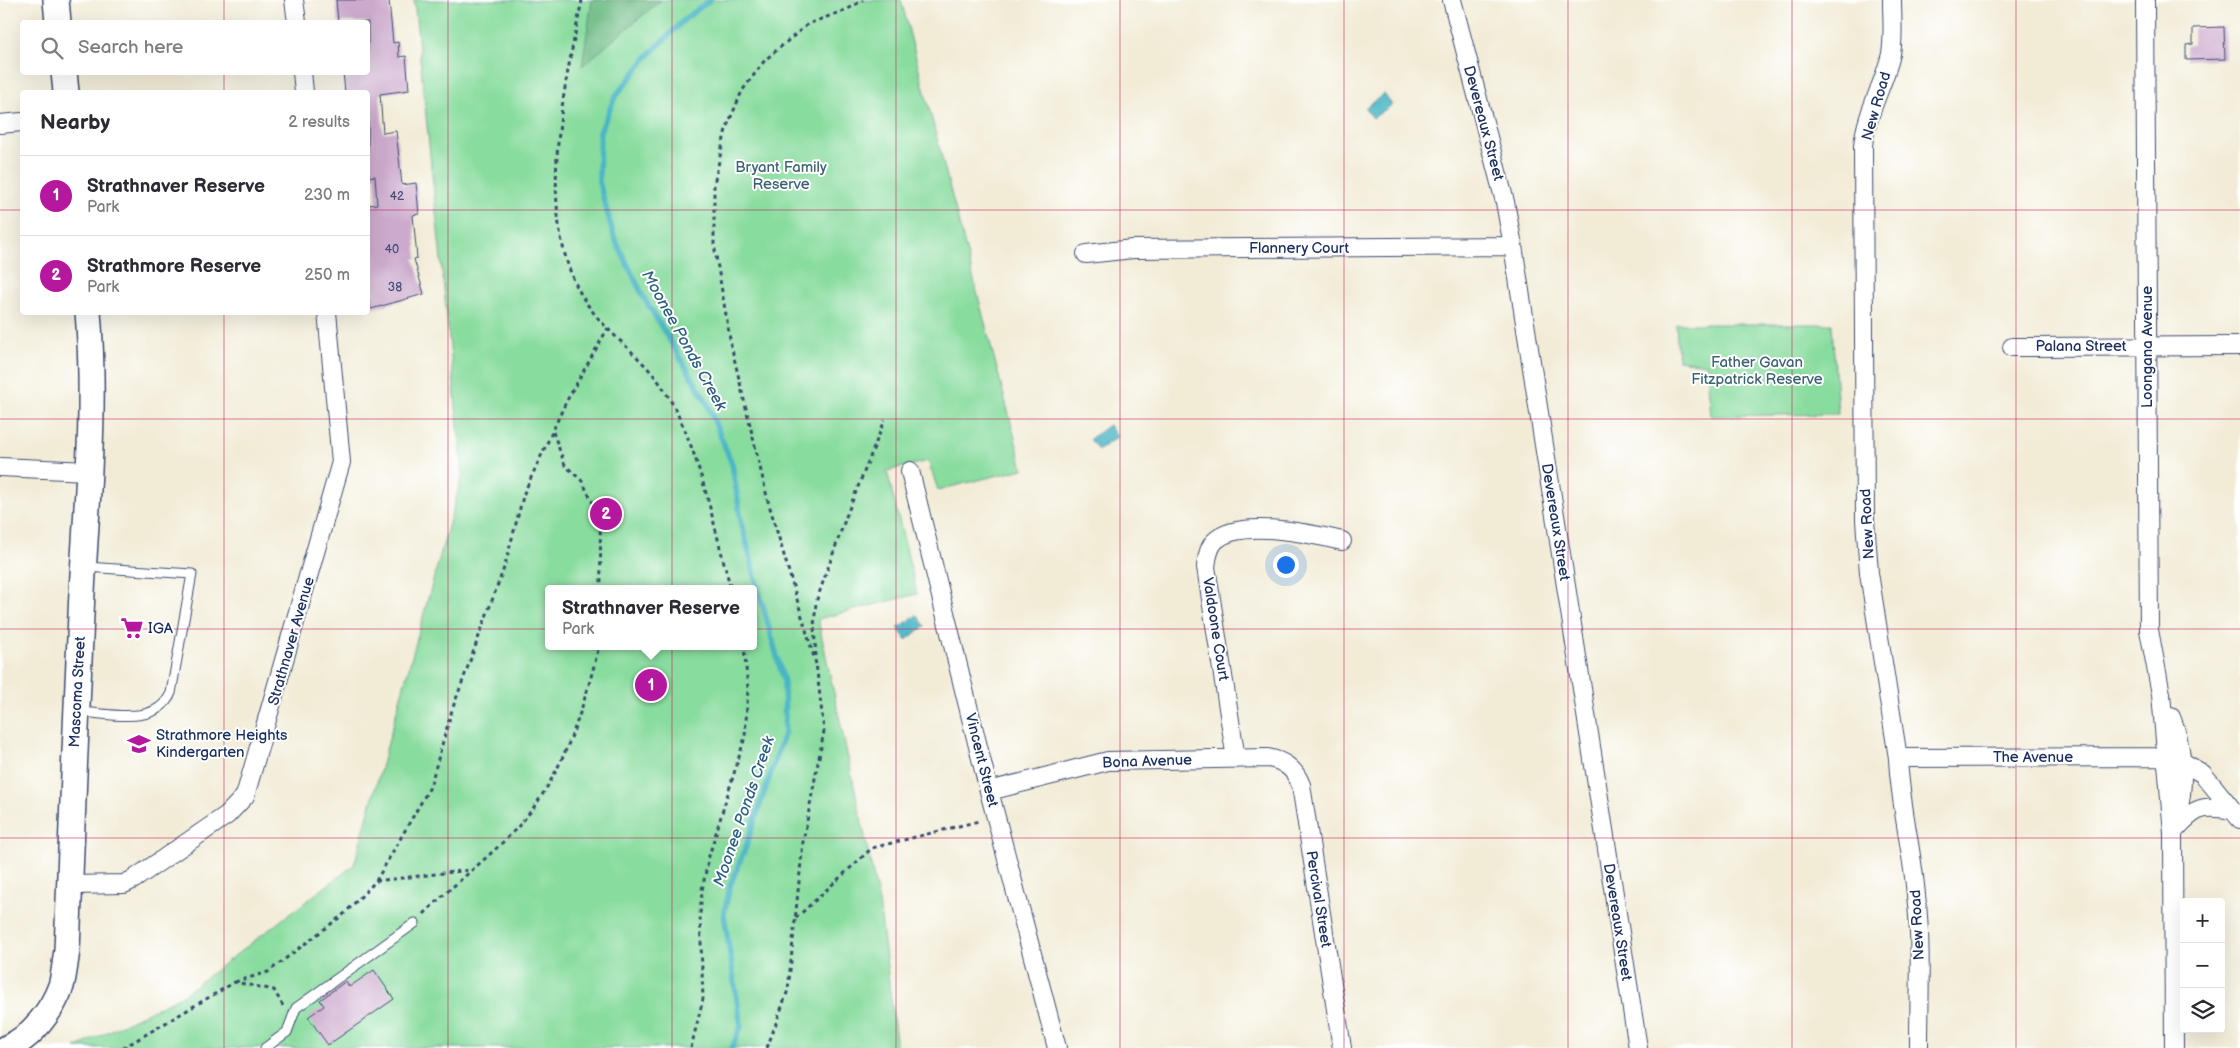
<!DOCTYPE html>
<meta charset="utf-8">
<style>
body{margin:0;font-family:"Balsamiq Sans",sans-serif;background:#f7f7f7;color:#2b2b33}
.controls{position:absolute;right:15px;bottom:15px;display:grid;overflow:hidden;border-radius:5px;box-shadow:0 5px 20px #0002}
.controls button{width:45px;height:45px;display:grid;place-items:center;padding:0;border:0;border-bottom:1px solid #e1e1e2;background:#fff;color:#2b2b33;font:25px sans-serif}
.you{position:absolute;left:1285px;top:564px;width:18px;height:18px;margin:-12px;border:4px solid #fff;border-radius:50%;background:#1a73e8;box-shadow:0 0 0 8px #1a73e833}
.badge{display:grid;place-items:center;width:32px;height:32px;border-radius:50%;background:#b5179e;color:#fff;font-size:16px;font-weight:700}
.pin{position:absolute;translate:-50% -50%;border:2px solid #fff;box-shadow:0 1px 5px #0006}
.popup{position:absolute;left:545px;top:585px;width:212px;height:65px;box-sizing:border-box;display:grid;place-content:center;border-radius:5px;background:#fff;filter:drop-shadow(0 1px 4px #0005);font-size:16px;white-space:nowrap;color:#7c7c81}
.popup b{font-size:19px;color:#2b2b33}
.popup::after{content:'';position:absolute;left:50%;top:100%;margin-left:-10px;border:10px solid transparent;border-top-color:#fff}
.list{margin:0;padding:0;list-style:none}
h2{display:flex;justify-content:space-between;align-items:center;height:65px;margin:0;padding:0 20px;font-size:21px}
h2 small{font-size:16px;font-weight:400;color:#7c7c81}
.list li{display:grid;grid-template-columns:32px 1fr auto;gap:15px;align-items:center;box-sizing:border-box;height:80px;padding:0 20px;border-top:1px solid #e1e1e2}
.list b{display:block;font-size:19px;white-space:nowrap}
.list p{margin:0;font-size:16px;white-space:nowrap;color:#7c7c81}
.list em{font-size:16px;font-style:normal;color:#7c7c81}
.icon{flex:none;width:28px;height:28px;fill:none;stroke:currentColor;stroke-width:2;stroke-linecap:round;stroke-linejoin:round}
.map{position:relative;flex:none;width:2240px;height:1048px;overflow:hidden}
.search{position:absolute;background:#fff;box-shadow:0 5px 20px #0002;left:20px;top:20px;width:350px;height:55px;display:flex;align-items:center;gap:12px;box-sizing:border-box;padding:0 18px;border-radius:5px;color:#7c7c81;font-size:19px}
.panel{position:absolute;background:#fff;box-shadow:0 5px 20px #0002;left:20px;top:90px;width:350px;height:225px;border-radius:5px}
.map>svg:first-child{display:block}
</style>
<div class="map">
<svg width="2240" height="1048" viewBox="0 0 2240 1048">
<rect width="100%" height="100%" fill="#fff"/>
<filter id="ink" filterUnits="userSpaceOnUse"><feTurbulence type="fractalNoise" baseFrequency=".02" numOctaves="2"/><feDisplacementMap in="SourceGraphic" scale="10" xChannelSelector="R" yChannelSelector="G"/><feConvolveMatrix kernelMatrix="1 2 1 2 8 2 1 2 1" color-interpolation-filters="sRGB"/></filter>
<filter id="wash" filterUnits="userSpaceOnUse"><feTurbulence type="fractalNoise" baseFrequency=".0096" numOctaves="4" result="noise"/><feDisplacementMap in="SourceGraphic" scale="20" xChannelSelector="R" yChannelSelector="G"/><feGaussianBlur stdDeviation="1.12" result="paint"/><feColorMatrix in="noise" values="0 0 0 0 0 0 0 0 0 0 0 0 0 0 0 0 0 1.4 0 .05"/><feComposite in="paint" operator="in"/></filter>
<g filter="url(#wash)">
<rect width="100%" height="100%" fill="#f2ecd7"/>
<path fill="#88dc9e" stroke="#52867e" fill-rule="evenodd" d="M414,0H901L1023,469L938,490L928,461L887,471L917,594L818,619L879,902L897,1048H75L183,995L354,865L463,473ZM548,589H754V646H548Z
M1676,324H1832L1838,414L1711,416L1706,364L1678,360Z"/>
<path fill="#6ebc85" stroke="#447672" d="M592,0H661L582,66Z"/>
<path fill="#49b5c5" stroke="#327292" d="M1384,94L1392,105L1373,118L1365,108Z
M1109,425L1117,437L1098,450L1090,439Z
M917,615L925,626L906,640L898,628Z"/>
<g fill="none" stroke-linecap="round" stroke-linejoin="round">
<path stroke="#49b5c5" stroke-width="5.5" d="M710,0L685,19L647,57L615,97L600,132L599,182L614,237L643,296L706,401L732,464L741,520L755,577L784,682L785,731L745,849L730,886L724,914L741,1026L732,1048"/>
</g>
<g id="blocks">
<path fill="#ccaacd" d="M336,0H389L393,43L398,42L399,57L406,56L409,90L380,94L383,133L396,131L402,185L416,183L419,214L413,215L417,258L414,259L424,294L371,309L368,296V205L377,204L375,176L368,177V92H345L343,72H368V22H338Z
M2224,27L2225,59L2186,60V45L2193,44V28Z
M374,970L394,999L328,1045L308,1017L324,1006L320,1000L346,981L349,987Z"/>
</g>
</g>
<g filter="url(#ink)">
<use href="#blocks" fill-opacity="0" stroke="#3b4b70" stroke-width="1"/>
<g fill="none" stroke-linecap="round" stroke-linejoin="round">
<defs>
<path id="lane" d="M79,712C109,713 156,727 171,693L192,574L86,567
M265,1048L287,1032L296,1008L415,923"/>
<path id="street" d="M294,0L297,22
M1452,0L1505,202L1513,246L1638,1048
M1892,0C1892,18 1894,36 1891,54C1884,85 1866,113 1863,146L1865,520L1869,573L1898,758C1900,804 1912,849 1916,895C1922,945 1919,997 1919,1048
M2145,0L2149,630L2161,694L2173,833L2174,1048
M302,72L304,92
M0,124L22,122
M1086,254L1133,249L1513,246
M2012,347L2240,346
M0,467L88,471
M910,471L989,791L1057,1048
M2171,717C2183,746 2185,781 2178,812
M1898,758L2174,757L2203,774L2240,819
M1236,759L1206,567C1207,559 1208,549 1214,542C1237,517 1313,534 1342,541
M989,791L1108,761L1268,758C1285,761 1295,769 1301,785L1342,1048
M2175,830C2196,806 2203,805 2233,810
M70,885L124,884L134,879L227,815L245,796L341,462L327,312"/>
<path id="secondary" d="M56,0L58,22
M64,72L66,92
M7,1048C31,1038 52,1011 61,986C64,976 65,962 67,951C72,831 76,712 82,592C87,499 96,405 88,312"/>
</defs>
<use href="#lane" stroke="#3b4b70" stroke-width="11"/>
<use href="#street" stroke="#3b4b70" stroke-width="20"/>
<use href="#secondary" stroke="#3b4b70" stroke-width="28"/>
<path stroke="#3b4b70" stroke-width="3" stroke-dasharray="4 4" stroke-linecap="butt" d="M582,0C564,89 532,222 587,304C609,336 644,357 665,391C700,448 713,525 731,589
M553,432L565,465L582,481L600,517L601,589
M816,656L814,627L816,602L847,514L885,420
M816,664L768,501L731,345L714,244V184L726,129L742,91L765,60L808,24L848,9L863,0
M376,881L470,870
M424,914C450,887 480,865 506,839C559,789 582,715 599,646
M796,918L872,848L979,821
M235,982L268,972L344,914L376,881L430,787L452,710L505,565L524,493L566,402L608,328
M123,1048L235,982L274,990L283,1006
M691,1048L703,999L700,914L702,890L709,856L745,737L748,689L744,646
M767,1048L788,990L803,842L824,731L816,663"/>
<use href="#lane" stroke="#fff" stroke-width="9"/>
<use href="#street" stroke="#fff" stroke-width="18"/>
<use href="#secondary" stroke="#fff" stroke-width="25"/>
</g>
</g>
<path fill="none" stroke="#c2185b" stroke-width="1" stroke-opacity="0.55" d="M224,0V22M448,0V1048M672,0V1048M896,0V1048M1120,0V1048M1344,0V1048M1568,0V1048M1792,0V1048M2016,0V1048M224,72V92M0,210H22M368,210H2240M224,312V1048M0,419H2240M0,629H2240M0,838H2240"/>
<defs>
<symbol id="supermarket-bare" viewBox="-9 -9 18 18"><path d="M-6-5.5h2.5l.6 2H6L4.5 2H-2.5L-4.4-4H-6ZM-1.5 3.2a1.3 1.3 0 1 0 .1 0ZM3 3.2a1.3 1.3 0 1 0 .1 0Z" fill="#b5179e" stroke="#fff" stroke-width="2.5" paint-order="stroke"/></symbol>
<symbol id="school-bare" viewBox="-9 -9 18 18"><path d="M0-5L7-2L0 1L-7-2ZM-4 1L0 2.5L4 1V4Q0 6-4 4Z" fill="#b5179e" stroke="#fff" stroke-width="2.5" paint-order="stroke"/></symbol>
</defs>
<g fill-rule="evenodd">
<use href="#supermarket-bare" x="116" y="612" width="32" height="32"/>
<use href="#school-bare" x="123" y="728" width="32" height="32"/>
</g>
<g text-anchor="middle" stroke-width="4" stroke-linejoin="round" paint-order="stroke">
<g font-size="12" fill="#474e7a">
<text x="397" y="200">42</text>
<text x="392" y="253">40</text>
<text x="395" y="291">38</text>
</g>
<g font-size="15" fill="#1b2f5e" stroke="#fff">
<text transform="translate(1876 106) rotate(-74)" y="5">New Road</text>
<text transform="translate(1484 123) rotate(75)" y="5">Devereaux Street</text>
<text x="1299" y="253">Flannery Court</text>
<text x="2081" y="351">Palana Street</text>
<text transform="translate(2147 347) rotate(-90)" y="5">Loongana Avenue</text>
<text transform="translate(1556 522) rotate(81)" y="5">Devereaux Street</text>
<text transform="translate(1867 524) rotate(-93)" y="5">New Road</text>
<text transform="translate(1216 629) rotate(81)" y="5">Valdoone Court</text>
<text transform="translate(291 641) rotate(-74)" y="5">Strathnaver Avenue</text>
<text transform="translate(77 692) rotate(-87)" y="5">Mascoma Street</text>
<text x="2033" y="762">The Avenue</text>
<text transform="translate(982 760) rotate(76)" y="5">Vincent Street</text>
<text transform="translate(1147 761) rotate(-2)" y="5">Bona Avenue</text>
<text transform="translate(1319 899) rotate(81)" y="5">Percival Street</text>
<text transform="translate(1618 922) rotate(81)" y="5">Devereaux Street</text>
<text transform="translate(1917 925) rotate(-93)" y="5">New Road</text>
</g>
<g font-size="15" fill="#3c6371" stroke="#fff">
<text x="781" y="172">Bryant Family<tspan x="781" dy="17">Reserve</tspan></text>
<text x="1757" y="367">Father Gavan<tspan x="1757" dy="17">Fitzpatrick Reserve</tspan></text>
</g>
<g font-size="15" fill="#1b2f5e" stroke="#fff" text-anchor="start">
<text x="148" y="633">IGA</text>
<text x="156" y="740">Strathmore Heights<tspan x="156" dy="17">Kindergarten</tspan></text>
</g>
<g font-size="16" font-style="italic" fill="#2b5e82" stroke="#fff">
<text transform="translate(685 340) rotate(61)" y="6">Moonee Ponds Creek</text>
<text transform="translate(743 811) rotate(-71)" y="6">Moonee Ponds Creek</text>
</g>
</g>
</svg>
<div class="controls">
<button>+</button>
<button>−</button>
<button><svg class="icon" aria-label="layers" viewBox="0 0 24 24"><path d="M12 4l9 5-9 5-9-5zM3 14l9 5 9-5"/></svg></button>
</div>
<div class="you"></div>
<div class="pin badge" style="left:651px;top:685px">1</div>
<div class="popup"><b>Strathnaver Reserve</b>Park</div>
<div class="pin badge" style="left:606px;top:514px">2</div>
<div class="search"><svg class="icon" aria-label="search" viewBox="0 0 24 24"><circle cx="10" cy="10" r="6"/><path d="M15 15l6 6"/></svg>Search here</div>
<section class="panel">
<h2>Nearby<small>2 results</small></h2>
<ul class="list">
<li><span class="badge">1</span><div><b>Strathnaver Reserve</b><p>Park</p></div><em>230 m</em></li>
<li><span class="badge">2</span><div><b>Strathmore Reserve</b><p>Park</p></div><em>250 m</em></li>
</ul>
</section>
</div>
